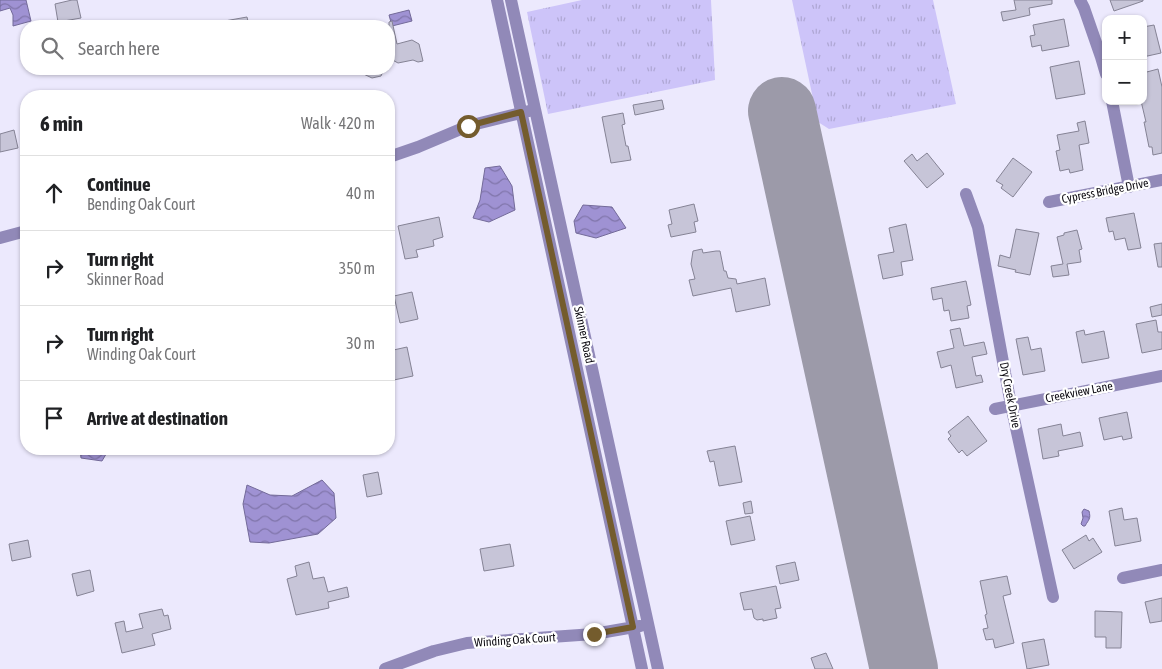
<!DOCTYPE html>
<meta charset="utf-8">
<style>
body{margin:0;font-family:"Asap Condensed",sans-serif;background:#f2f2f2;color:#202124}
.controls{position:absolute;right:15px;top:15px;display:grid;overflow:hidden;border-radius:10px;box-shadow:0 1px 4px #0004}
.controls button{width:45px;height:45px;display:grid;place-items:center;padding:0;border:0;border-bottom:1px solid #e0e0e0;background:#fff;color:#202124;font:25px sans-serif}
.stop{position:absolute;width:15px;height:15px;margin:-11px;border:4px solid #745c2d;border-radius:50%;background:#fff}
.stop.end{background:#745c2d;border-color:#fff;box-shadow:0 1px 5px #0008}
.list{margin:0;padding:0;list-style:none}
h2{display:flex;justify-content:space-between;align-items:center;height:65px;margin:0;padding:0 20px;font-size:21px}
h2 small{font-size:16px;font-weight:400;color:#757577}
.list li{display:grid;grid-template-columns:32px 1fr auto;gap:15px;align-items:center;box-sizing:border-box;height:75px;padding:0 20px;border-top:1px solid #e0e0e0}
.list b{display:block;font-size:19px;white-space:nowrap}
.list p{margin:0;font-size:16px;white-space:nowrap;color:#757577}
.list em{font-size:16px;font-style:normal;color:#757577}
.icon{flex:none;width:28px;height:28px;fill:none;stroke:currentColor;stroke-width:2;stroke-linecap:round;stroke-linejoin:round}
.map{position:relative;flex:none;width:1162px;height:669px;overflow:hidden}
.search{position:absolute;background:#fff;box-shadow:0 1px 4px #0004;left:20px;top:20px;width:375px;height:55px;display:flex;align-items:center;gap:12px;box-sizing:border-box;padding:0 18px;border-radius:20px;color:#757577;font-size:19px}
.panel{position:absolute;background:#fff;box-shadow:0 1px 4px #0004;left:20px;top:90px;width:375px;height:365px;border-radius:20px}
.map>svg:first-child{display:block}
</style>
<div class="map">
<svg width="1162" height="669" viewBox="0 0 1162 669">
<defs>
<pattern id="grass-tufts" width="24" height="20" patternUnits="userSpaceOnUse" patternTransform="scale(1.25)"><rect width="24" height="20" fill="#cdc4f9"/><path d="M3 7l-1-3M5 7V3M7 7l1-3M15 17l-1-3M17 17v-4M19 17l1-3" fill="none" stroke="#afa7d4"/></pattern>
<pattern id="water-waves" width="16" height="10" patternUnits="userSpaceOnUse" patternTransform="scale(1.25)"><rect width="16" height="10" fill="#9f92d3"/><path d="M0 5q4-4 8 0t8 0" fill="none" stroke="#8075aa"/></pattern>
</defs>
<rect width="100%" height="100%" fill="#ece9fd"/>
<path fill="url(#grass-tufts)" d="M582,0H711L715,80L548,114L527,12Z
M792,0H933L956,104L829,129L818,122Z"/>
<path fill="url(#water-waves)" stroke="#736a99" d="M0,0H26L31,21L13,26V15L10,8L0,11Z
M409,10L412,21L392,26L389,15Z
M500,166L512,186L515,210L489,222L473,218L480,200L485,168Z
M583,205L612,207L626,228L596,238L576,233L574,221Z
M80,449H109L102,461L81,458Z
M322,480L334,493L336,518L318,534L269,543L250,542L243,504L247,485L270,495L292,496Z
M1084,509L1089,511C1091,519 1089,519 1085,526H1083L1081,524L1083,518L1082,512Z"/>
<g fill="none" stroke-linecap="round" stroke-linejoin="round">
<path stroke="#9c9aa9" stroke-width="68" d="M782,111L904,669"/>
</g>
<path fill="#c7c5d8" stroke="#858395" d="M72,0H77L81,18L58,22L55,4Z
M1014,0H1052V4L1029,8L1030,15L1003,21L1001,12L1016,10Z
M1110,0H1143V1L1114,11Z
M247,17L249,26H220L219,22Z
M1064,19L1069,46L1042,51L1041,45L1032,47L1030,36L1035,35L1033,25Z
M392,21L397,44L412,40L419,44L423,61L418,62L413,60L398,63L389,58V22Z
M1154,25L1161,53L1143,57V27Z
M1079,61L1085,94L1056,99L1050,67Z
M353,69H384L381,76L372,78Z
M1158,69L1162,87V153L1153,155L1152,147H1149L1144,122H1146L1141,101H1143V89L1146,88L1143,73Z
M662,100L664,109L635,115L633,105Z
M623,113L625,124L622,125L626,146H628L631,160L611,163L602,117Z
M1085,121L1089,143L1079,145L1083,170L1070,173L1069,169L1060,171L1056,151L1060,150L1057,135L1079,131L1077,123Z
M14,130L18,148L0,152V134Z
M927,153L944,174L927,188L904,161L912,154L917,161Z
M1013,158L1032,172L1013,197L1001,188L1003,185L996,181Z
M694,204L698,221L694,222L696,232L671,237L668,225L672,224L669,210Z
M1134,213L1141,248L1128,250L1125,238L1115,240L1113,231L1109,232L1106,218Z
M439,217L443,237L433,240L434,246L416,250L418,257L405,259L398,226Z
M906,224L913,260L901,262L903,275L883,279L878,255L894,252L889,228Z
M1016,229L1039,233L1030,275L1015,272L1016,270L998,266L1000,255L1010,258Z
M1077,230L1082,249L1079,250L1081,262L1067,264L1069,275L1053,277L1051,266L1063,264L1057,237L1064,235V233Z
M1162,243V267H1158L1154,244Z
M702,249L703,253L716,251H720L724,271H726L728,278L736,279L737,284L765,278L770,305L736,312L731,288L693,296L689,280L695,279L691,264L693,251Z
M966,281L971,305L967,306L969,318L951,321L949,310L944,311L942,298L933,300L931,288Z
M412,292L418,319L400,323L394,296Z
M1162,304V315L1152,317L1150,307Z
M1156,320L1158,332H1162V349L1142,353L1136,324Z
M960,328L964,346L984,342L987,354L972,357L976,376L981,375L983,382L956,388L951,365L941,368L937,352L954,348L950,330Z
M1084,330L1085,335L1104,331L1109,358L1082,363L1076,332Z
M1028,337L1031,350L1041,348L1045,371L1023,375L1016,339Z
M407,347L413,376L389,381V351Z
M1127,412L1132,438L1123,440L1122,436L1104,440L1099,418Z
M968,416L987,441L967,456L962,450L959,453L948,439L951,436L948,432Z
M1061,424L1063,436L1080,432L1083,446L1058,451L1059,456L1043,459L1038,429Z
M735,446L742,482L719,486L714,461L710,462L707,451Z
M378,472L382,494L367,497L363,475Z
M751,501L753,513L745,514L743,503Z
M1122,508L1124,520L1137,518L1141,541L1115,546L1109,511Z
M750,516L755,540L731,545L726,521Z
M1086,535L1089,541L1093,538L1102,552L1074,569L1062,550Z
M28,540L31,557L12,561L9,544Z
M510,544L514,566L484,571L480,549Z
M309,562L313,579L324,577L328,592L347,587L349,597L328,602L329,608L296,615L287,579L297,576L295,566Z
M795,562L799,580L780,584L776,566Z
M90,570L94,591L77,596L72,574Z
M1007,576L1011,594L1003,596L1014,643L995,648L993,639L986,640L983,629L988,628L985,615L987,614L980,581Z
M776,586L781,608L775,609L777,618L763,621V619L757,620L754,618L752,609L744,610L740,593Z
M1162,598V621L1150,623L1145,602Z
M162,609L164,616L168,615L171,629L152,634L155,645L122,653L115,623L124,621L126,632L143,628L139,614Z
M1095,611L1122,612L1121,648H1106V637H1095Z
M1044,639L1049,665L1027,669L1022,643Z
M826,653L833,669H815L811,658Z"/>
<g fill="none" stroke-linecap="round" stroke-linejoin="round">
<path stroke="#9189b8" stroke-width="12" d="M497,0L642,669
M511,0L658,669
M1080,0L1084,8L1101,57L1106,74
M1112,101L1129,187
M389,157L418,147L468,126L529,111
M966,194L978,227L1011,405L1053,597
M1049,202L1162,180
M0,238L26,231
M995,409L1162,376
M1123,578L1162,570
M385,669L434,651L467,643L594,634L640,626"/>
</g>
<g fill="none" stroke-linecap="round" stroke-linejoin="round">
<path stroke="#745c2d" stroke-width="6" d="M468,126L521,112L633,627L594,634"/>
</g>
<g text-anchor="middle" stroke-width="4.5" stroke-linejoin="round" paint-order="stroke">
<g font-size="12" fill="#0d0b12" stroke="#fff">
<text transform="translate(1105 191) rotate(-11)" y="4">Cypress Bridge Drive</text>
<text transform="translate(584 335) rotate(78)" y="4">Skinner Road</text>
<text transform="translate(1079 392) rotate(-11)" y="4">Creekview Lane</text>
<text transform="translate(1010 395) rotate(79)" y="4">Dry Creek Drive</text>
<text transform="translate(515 640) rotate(-4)" y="4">Winding Oak Court</text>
</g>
</g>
</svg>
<div class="controls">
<button>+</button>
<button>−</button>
</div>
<div class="stop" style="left:468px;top:126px"></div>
<div class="stop end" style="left:594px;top:634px"></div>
<div class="search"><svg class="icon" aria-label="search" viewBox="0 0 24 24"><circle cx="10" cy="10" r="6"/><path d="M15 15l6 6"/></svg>Search here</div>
<section class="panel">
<h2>6 min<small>Walk · 420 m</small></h2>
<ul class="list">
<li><svg class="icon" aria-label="ahead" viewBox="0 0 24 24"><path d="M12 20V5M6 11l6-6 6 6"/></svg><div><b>Continue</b><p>Bending Oak Court</p></div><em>40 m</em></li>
<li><svg class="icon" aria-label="right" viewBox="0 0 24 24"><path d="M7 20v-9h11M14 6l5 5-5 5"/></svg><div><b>Turn right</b><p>Skinner Road</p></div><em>350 m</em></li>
<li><svg class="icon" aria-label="right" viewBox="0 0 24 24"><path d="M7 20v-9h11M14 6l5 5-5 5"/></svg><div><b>Turn right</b><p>Winding Oak Court</p></div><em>30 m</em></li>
<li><svg class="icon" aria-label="arrive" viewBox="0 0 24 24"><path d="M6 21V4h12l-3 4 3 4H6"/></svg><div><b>Arrive at destination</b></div></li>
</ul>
</section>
</div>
